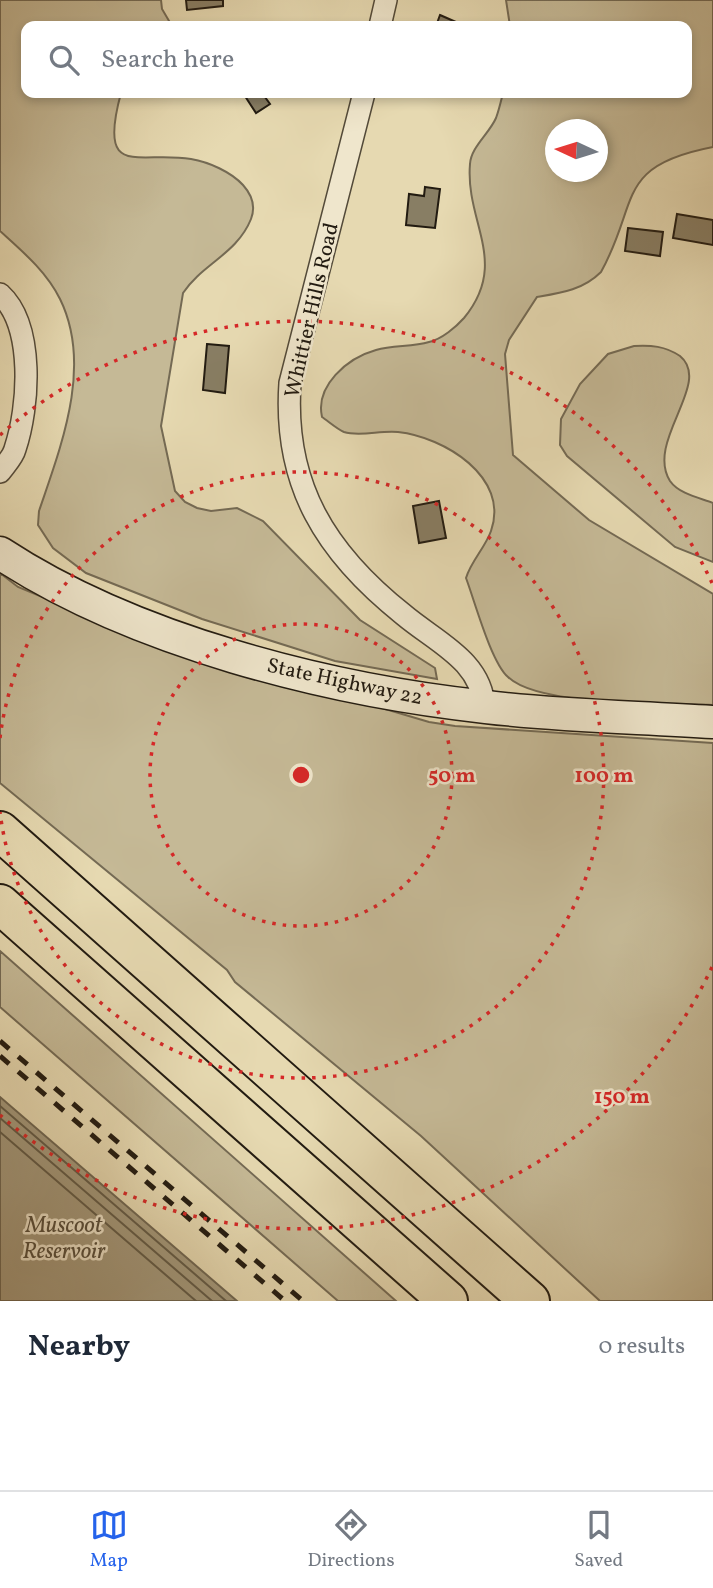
<!DOCTYPE html>
<style>
body{margin:0;font-family:Vollkorn,serif;background:#f2f2f3;color:#1f2937}
.compass{position:absolute;left:545px;top:119px;width:63px;height:63px;border-radius:50%;background:#fff;box-shadow:0 4px 10px #0003;rotate:274deg}
.list{margin:0;padding:0;list-style:none}
h2{display:flex;justify-content:space-between;align-items:center;height:91px;margin:0;padding:0 28px;font-size:30px}
h2 small{font-size:23px;font-weight:400;color:#747a83}
.icon{flex:none;width:38px;height:38px;fill:none;stroke:currentColor;stroke-width:2;stroke-linecap:round;stroke-linejoin:round}
.map{position:relative;flex:none;width:713px;height:1301px;overflow:hidden}
.search{position:absolute;background:#fff;box-shadow:0 4px 10px #0003;left:21px;right:21px;top:21px;height:77px;display:flex;align-items:center;gap:18px;box-sizing:border-box;padding:0 24px;border-radius:14px;color:#747a83;font-size:26px}
.sheet{height:189px;background:#fff}
nav{display:flex;justify-content:space-around;align-items:center;box-sizing:border-box;height:98px;border-top:2px solid #e0e1e3;background:#fff;font-size:19px;color:#747a83}
nav a{display:grid;justify-items:center;gap:4px}
nav .on{color:#2563eb}
.map>svg:first-child{display:block}
</style>
<div class="map">
<svg width="713" height="1301" viewBox="0 0 713 1301">
<rect width="100%" height="100%" fill="#e6d9b1"/>
<filter id="stains"><feTurbulence type="fractalNoise" baseFrequency=".00286" numOctaves="4"/><feColorMatrix values="0 0 0 0 .2 0 0 0 0 .09 0 0 0 0 .02 0 0 0 .5 -.17"/></filter>
<radialGradient id="worn" r=".72"><stop offset=".6" stop-color="#630" stop-opacity="0"/><stop offset="1" stop-color="#630" stop-opacity=".3"/></radialGradient>
<path fill="#c5b996" stroke="#746a54" stroke-width="2" fill-rule="evenodd" d="M0,0H161L162,9L172,26H26V93H121C97,181 139,150 191,159C209,162 231,172 243,185C252,195 256,206 251,219C237,254 202,264 183,293L161,426L175,491L185,502L197,508L211,511L237,508L263,521L360,620L435,668L437,679L335,661L202,619L86,573L53,548L38,525L39,511C61,446 93,366 60,299C46,271 22,251 0,231Z
M506,0H713V147C614,166 640,202 601,272C583,290 561,293 537,297L509,340L505,354L513,455L589,520L713,594V705C667,703 539,707 508,677C491,662 475,602 466,578C471,561 485,548 491,531C510,477 444,437 398,432C381,430 360,437 344,432C337,429 328,421 322,417C315,386 347,358 376,350C393,345 412,347 429,342C442,339 456,327 464,318C510,262 465,223 470,164C471,147 489,134 496,118C499,110 501,101 503,93H687V26H510ZM556,130H598V172H556Z
M634,346C651,345 665,346 680,356C713,383 645,441 670,481C679,494 700,498 713,503V562L675,547L567,456L560,445L561,419L580,384L608,354Z
M0,573L18,587L129,633L429,722L455,726L713,743V1301H600L421,1136L235,982L227,970L0,783Z
M0,951L396,1301H338L0,1007Z"/>
<path fill="#a3987b" stroke="#6f6651" stroke-width="2" d="M0,1097L237,1301H0Z"/>
<g fill="none" stroke-linecap="round" stroke-linejoin="round">
<path stroke="#625a46" stroke-width="2" d="M0,1106L226,1301
M0,1118L212,1301
M0,1132L196,1301"/>
</g>
<path fill="#887e64" stroke="#221b11" stroke-width="2" d="M186,0H223V6L187,10Z
M440,15L465,26H436Z
M243,93H262L270,104L256,113Z
M425,187L440,189L435,228L406,225L409,194L424,196Z
M677,214L713,220V245L673,238Z
M628,228L663,232L660,256L625,251Z
M207,344L229,346L225,393L203,390Z
M439,501L446,538L419,543L413,506Z"/>
<g fill="none" stroke-linecap="round" stroke-linejoin="round">
<defs>
<path id="minor" d="M380,26L386,0
M364,93L290,383C283,485 326,553 404,615C436,642 482,661 484,707
M0,294C35,326 29,407 15,449C13,457 5,465 0,472"/>
<path id="secondary" d="M0,553C134,641 328,690 486,707C561,716 637,717 713,722"/>
<path id="motorway" d="M0,831L530,1301
M0,904L448,1301"/>
</defs>
<use href="#minor" stroke="#534a39" stroke-width="24"/>
<use href="#secondary" stroke="#221b11" stroke-width="35"/>
<use href="#motorway" stroke="#221b11" stroke-width="42"/>
<use href="#minor" stroke="#efe6cc" stroke-width="21"/>
<use href="#secondary" stroke="#efe6cc" stroke-width="32"/>
<use href="#motorway" stroke="#e6d9b1" stroke-width="38"/>
<path stroke="#221b11" stroke-width="5" stroke-dasharray="12 12" stroke-linecap="butt" d="M0,1041L303,1301
M0,1056L285,1301"/>
</g>
<g fill="none" stroke="#d62828" stroke-width="3.5" stroke-dasharray="3.5 7">
<circle cx="301" cy="775" r="151"/>
<path d="M0 738A303 303 0 1 1 0 812"/>
<path d="M712 967A454 454 0 0 1 0 1115M0 435A454 454 0 0 1 712 583"/>
</g>
<g text-anchor="middle" stroke-width="5" stroke-linejoin="round" paint-order="stroke">
<g font-size="21" fill="#221b11" stroke="#efe6cc">
<text transform="translate(311 310) rotate(-77)" y="7">Whittier Hills Road</text>
<text transform="translate(345 681) rotate(12)" y="7">State Highway 22</text>
</g>
<g font-size="23" font-style="italic" fill="#564d3b" stroke="#efe6cc">
<text x="64" y="1232">Muscoot<tspan x="64" dy="26">Reservoir</tspan></text>
</g>
</g>
<circle cx="301" cy="775" r="10" fill="#d62828" stroke="#efe6cc" stroke-width="3.5"/>
<g font-size="21" text-anchor="middle" font-weight="bold" fill="#d62828" stroke="#efe6cc" stroke-width="5" stroke-linejoin="round" paint-order="stroke">
<text x="452" y="782">50 m</text>
<text x="604" y="782">100 m</text>
<text x="622" y="1103">150 m</text>
</g>
<rect width="100%" height="100%" filter="url(#stains)"/>
<rect width="100%" height="100%" fill="url(#worn)"/>
</svg>
<svg class="compass" viewBox="-18 -18 36 36"><path d="M0-13l5 13h-10z" fill="#e53935"/><path d="M0 13l5-13h-10z" fill="#747a83"/></svg>
<div class="search"><svg class="icon" aria-label="search" viewBox="0 0 24 24"><circle cx="10" cy="10" r="6"/><path d="M15 15l6 6"/></svg>Search here</div>
</div>
<section class="sheet">
<h2>Nearby<small>0 results</small></h2>
<ul class="list">
</ul>
</section>
<nav>
<a class="on"><svg class="icon" aria-label="map" viewBox="0 0 24 24"><path d="M3 6l6-2 6 2 6-2v14l-6 2-6-2-6 2zM9 4v14M15 6v14"/></svg>Map</a>
<a><svg class="icon" aria-label="directions" viewBox="0 0 24 24"><path d="M12 3l9 9-9 9-9-9zM9 14v-3h6M13 9l2 2-2 2"/></svg>Directions</a>
<a><svg class="icon" aria-label="saved" viewBox="0 0 24 24"><path d="M7 4h10v16l-5-4-5 4z"/></svg>Saved</a>
</nav>
